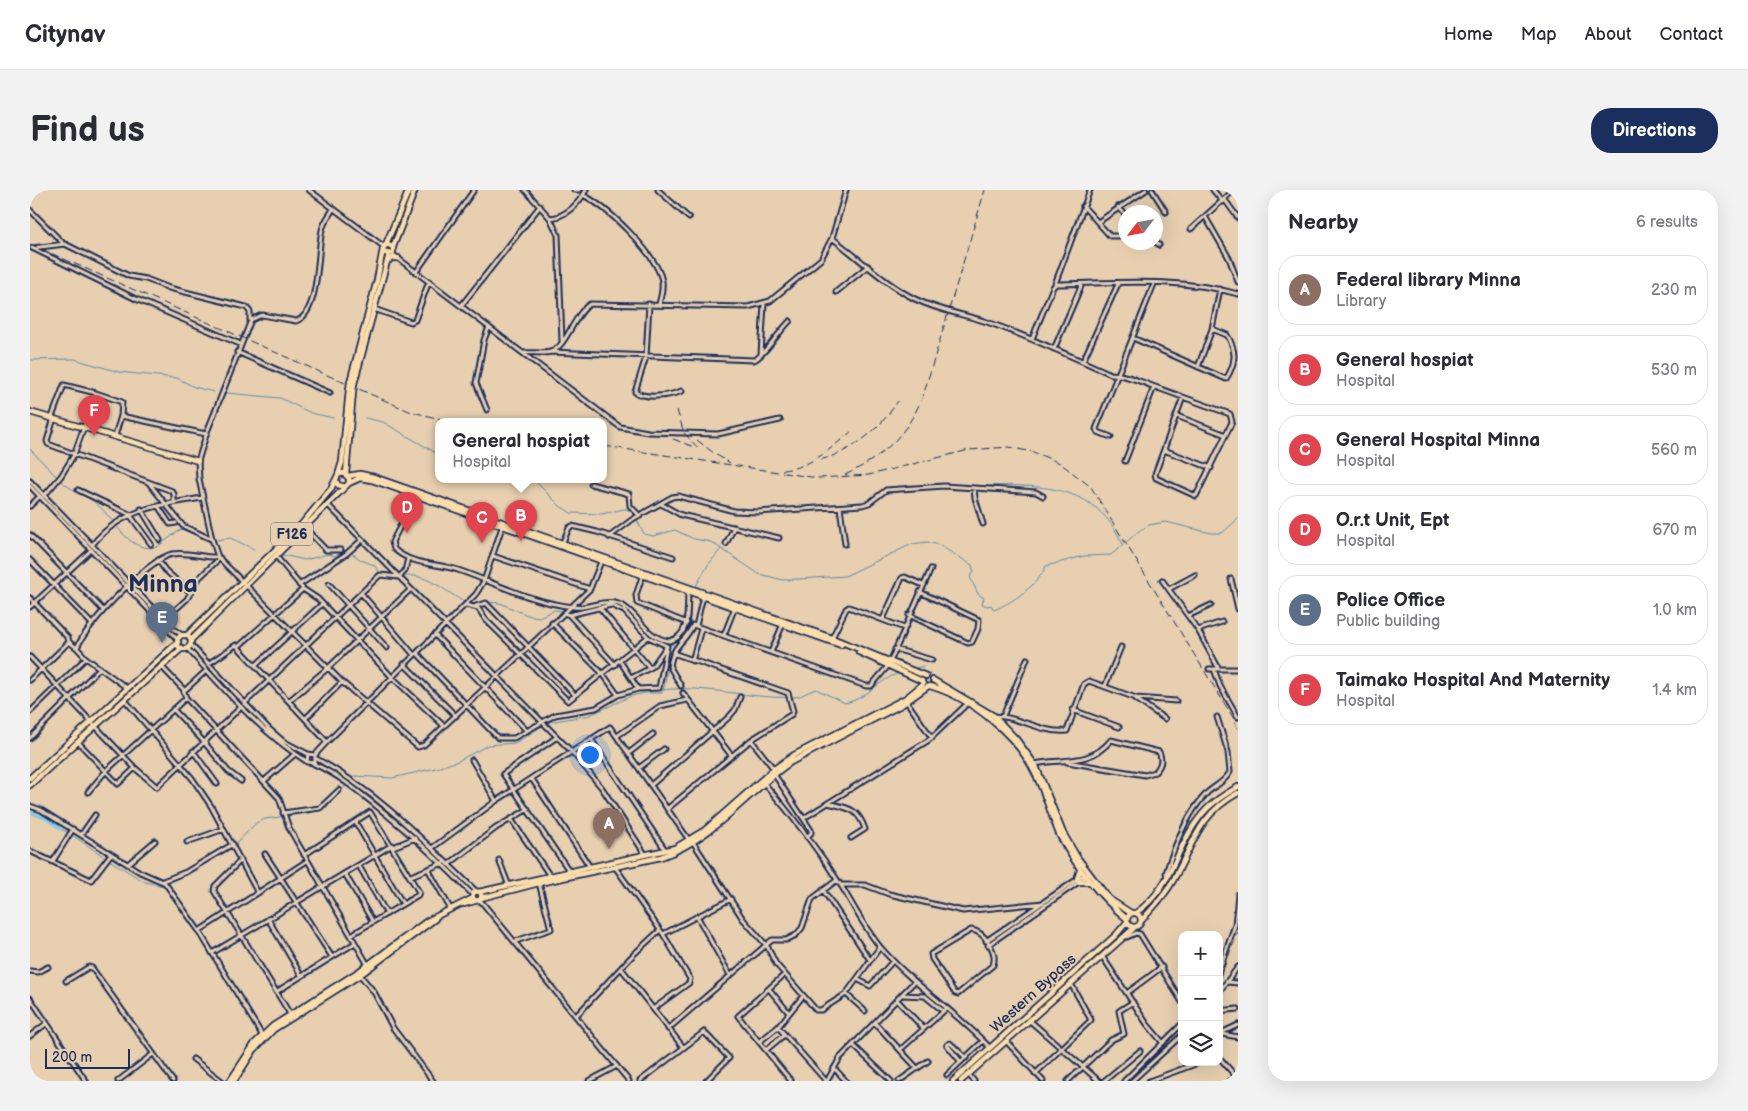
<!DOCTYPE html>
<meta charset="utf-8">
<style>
body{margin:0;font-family:"Balsamiq Sans",sans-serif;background:#f2f2f3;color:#2b2b33}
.controls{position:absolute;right:15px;bottom:15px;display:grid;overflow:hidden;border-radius:10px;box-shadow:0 5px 20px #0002}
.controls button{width:45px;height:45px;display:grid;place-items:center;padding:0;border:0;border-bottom:1px solid #e1e1e2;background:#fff;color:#2b2b33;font:25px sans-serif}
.compass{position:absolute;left:1088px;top:15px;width:45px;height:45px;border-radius:50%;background:#fff;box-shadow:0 5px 20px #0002;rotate:238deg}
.scale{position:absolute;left:15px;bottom:12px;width:85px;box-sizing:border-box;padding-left:5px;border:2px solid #1b2f5e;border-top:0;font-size:14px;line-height:18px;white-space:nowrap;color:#1b2f5e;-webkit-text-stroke:4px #e7cfaf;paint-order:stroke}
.you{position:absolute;left:559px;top:564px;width:18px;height:18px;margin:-12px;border:4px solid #fff;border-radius:50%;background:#1a73e8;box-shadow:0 0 0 8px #1a73e833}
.badge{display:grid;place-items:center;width:32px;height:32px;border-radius:50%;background:#1b2f5e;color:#fff;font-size:16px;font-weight:700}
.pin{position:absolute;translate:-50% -41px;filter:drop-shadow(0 1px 2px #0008)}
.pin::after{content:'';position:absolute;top:26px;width:18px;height:15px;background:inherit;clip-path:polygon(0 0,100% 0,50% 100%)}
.popup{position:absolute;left:405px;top:228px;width:172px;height:65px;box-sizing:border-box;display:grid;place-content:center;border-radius:10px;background:#fff;filter:drop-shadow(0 1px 4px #0005);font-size:16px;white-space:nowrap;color:#7c7c81}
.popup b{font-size:19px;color:#2b2b33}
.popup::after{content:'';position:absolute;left:50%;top:100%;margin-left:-10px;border:10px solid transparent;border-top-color:#fff}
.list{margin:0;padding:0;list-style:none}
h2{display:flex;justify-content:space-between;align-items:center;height:65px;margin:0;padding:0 20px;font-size:21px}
h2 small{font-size:16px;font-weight:400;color:#7c7c81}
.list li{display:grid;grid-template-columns:32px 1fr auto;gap:15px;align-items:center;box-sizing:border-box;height:70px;margin:0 10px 10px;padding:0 10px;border:1px solid #e1e1e2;border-radius:20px}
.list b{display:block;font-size:19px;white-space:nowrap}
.list p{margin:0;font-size:16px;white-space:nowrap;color:#7c7c81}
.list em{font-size:16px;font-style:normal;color:#7c7c81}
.icon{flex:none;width:28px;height:28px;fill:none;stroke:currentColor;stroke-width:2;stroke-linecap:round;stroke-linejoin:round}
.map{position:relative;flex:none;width:1208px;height:891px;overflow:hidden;border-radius:20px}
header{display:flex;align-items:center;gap:30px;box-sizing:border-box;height:70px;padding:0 25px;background:#fff;border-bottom:1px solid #e1e1e2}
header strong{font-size:24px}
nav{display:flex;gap:28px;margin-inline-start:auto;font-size:18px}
.intro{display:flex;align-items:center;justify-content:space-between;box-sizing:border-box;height:120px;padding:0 30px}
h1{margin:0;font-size:35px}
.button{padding:12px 22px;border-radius:20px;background:#1b2f5e;color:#fff;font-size:18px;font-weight:700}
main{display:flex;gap:30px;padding:0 30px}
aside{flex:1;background:#fff;border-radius:20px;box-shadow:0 5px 20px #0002}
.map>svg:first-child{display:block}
</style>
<header>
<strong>Citynav</strong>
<nav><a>Home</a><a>Map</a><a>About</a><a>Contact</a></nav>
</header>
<div class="intro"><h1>Find us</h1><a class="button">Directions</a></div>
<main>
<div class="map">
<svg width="1208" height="891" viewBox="0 0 1208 891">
<rect width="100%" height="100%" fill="#e7cfaf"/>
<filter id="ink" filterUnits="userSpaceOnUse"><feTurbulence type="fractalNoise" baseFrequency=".02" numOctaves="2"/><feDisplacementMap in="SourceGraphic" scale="10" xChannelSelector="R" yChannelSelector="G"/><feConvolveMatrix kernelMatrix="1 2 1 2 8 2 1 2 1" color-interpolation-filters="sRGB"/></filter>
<g filter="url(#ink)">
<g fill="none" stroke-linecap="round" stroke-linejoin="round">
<path stroke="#598dae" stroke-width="1" d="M0,170L44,169L89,182L147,188L164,197L184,202
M197,203L250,208L281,223L303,228
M335,228L353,232L408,264
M0,259L27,287
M30,290C42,302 58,305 69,316C87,333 99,363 127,357L151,339L176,349
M504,290L530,316L541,323L572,324L594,319L600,320L605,326L614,344L623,346L645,340L664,349L681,352L729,384L753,390L815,386L882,354L898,352L909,355L942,375L944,382L940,387L948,404L954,408L952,414L957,416L961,415L964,420C983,412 1008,395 1016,376L1054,366L1081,365L1109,341L1119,335L1136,332L1181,343H1192L1208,329
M950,296C1008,295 1066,292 1093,355
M187,350L200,348L224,359
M320,362L331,370L344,375L350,383
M252,365L275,370L298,364L305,366L316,361
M372,387C393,380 418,403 434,412
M666,396L678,375L691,359
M457,412L470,413L497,425L509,427L525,420L541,422L559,417
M441,414L453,412
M583,414L593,419
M568,415L579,414
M636,454L644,455
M882,479L894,476
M633,500C674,494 723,510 765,507C773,506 779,501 786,499L815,513C837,509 848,490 869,483
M31,639L38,643
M42,645L76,668
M79,670L115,692L134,696L203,657L226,633L235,629L279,623L297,617L324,586L362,588L410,577L428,571L458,555L485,553L519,532L560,525L601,506L615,503H631L634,498L641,460L660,436V412L662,405"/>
<path stroke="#83cce4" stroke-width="3" d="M0,622L17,629L31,639"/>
<defs>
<path id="minor" d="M279,0L353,56
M495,0L520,28L528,45L532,151
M544,0H549
M628,0L659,28
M1122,0L1136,22
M1183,0L1193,12
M553,5C577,17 627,64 632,91C633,99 631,107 629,114
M1195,10L1208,28
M1053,16L1080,46H1091L1096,42
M1088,17L1096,25
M303,19C299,26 294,32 292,40C287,61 290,124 266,131L232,125L221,130L177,242L168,271L169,289L182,349L188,367L312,492L388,557L394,555L560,399L572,369
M0,20L32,52
M520,28C535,27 549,14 556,0
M1176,28L1199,68L1208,92
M1068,32L1116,0
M1161,39L1204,0
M802,48C829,68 855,94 885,109C909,121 933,124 957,132C1000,147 1040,166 1081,184C1096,184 1111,192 1125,197C1150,206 1175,215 1200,224L1202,232L1166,306L1126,288L1125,284L1153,207
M1126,52L1129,55
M2,58L35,54L99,86L116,89L139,98L216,117L220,122V130
M2,58L106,109L210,154
M361,63L590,237L618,242L688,244L750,230
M386,82L444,0
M1025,94L1060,0
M806,102L838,76
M619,114L616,167L605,202C616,209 640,206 652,201
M431,116L510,16
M344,119L381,132L385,130L399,91
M1103,148L1196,189C1206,173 1207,161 1197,145L1182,139
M1002,149L1023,97L1026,94C1085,93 1151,87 1208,104
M1024,159L1052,94
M207,162L300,203
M520,162L724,170C732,168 751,139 760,131
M493,163C502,162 513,164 521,162C537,156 544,124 560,114L718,117L740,111L791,69L802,48L816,0
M731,164L734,114
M1053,171L1088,94
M1168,177L1182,139L1190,99
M457,220L446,193L454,150L459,137
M1147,226L1196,245
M22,227L34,195L66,203
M24,228L17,251L18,254L142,301L144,304V312
M85,246L91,226L176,244
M1081,247L1068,242L1066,239L1124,94
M1134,260L1181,278
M1095,271L1124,197
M0,291L142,438L152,445
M119,293L153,336L181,349
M561,294L599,304L600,316L610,326
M0,296L148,450
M944,298L945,308L953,334
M48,300L101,325
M14,306L31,286L44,265L66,203L92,212L91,226
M386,306L362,352L364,359C381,375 407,373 428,380C466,393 503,413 544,417C557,419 570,410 585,413C608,418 612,447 639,451C661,447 657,418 658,401
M297,314L542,562L572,598L615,664
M631,314L651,325L749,348
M0,316L10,306
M128,316L140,334L146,333
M810,317L815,354
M111,319L130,350
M100,325L121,354
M275,338L296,360H311
M0,345L73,420
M579,347L603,329L642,307L648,306L704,321L727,322L832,315L839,313L856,300L914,296L1006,302L1013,306
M533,352L539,338L542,336L567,342L643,367
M63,354C91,319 132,314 173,308
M696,354L704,337
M246,366L273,399L288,409L361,486L414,536
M463,366L560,399
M0,370L61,433
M128,370L135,380L161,403
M613,384L606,405L607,413L657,433
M1201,389L1208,419
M1132,390L1168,440L1189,479
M299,394L357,458
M269,395L316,364L332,350
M1139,399L1165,385
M331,403L384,465
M0,408L38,448L39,452L0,490
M436,415L448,418L456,430L538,511L618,447
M446,416L456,413L545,505
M0,417L61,360
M569,417L619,477
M534,423L539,425L585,475
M539,425L581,415L594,421L618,447L637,456
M879,425L938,453L942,452L948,439L949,430L890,402
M1158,426L1181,415
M853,429L872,388L875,387L893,395
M134,430L157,409L169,388L190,368
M522,433L573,484L588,505
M666,436L836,496H841L858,476
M1168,440L1192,432
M405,445L497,541
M694,445L705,417
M802,448L816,419L819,417L874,438
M39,452L47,458
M161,455L239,539L253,551L278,564
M208,457L273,399
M157,458C194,499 229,541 276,571
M865,459L902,470
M741,462L753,434
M387,463L468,548H484L525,525L566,518L588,505L608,499L629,498L637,456
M0,467L105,578L127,597L211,517
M590,471L608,499
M662,471L671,439
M860,472L901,379
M178,474L206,455L297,552
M374,474L426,526
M226,475L292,414
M131,476L153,499L156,508L249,608L259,638L338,775
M1179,479H1208
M1184,479L1190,496L1208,527
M601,488L622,477L636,457
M651,496L640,477C643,453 655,453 663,435L666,436L673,406
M1075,496L1091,457
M97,498L56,468L47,458C56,434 118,370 142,364C157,361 173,368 188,367
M154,501L177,480
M653,503L701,565
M1106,509L1135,529
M95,510L162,588L181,616L228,703
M260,510L298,478L381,399
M877,512L902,548
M214,514L350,385L369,387L375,381L378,368
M143,519L174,552L198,581L211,591
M1043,520L1089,537
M0,522L56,468
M964,526C989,526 1013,544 1037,541L1054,494L1059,491L1106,508L1146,511
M973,526L997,469
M276,528L312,492
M587,546L630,516L657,510
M527,547L473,584L540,682
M0,548L70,478
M561,549L636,661
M721,550L744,579
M49,553L88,594L105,578
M163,561L187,594
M599,563L623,544
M285,565L278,564L277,572L285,573V565L297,552L446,404L454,391L473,334
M287,569C348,602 397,654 447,702
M442,570L466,611
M284,574C309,585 328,601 350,619C383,646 413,674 443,705
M1004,574C1033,568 1060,576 1081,550L1129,562C1133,570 1131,576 1125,582L1115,585L1037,572
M609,578L634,559
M744,584L781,640V643L777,647
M502,589L560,677
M234,591L265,564
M734,593C762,625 789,661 812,697C824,717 835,739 851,758C883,795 926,821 960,858
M621,595L699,527L705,520L710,507
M58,602L76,581L156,508
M798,613C818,618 828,618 835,639L821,648
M0,616L11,620L110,682L135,693L169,741L232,845
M637,619L721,550L762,524L763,521L758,503L643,463
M253,623L290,618L309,600
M774,628L899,550L937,514
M481,629L520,686
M326,633L373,714
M51,645L65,625
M157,652L194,639
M663,652L713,729L737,756L746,774L786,820H791L816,804L850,757
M363,657L385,648
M402,658L466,611L580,537L659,650
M0,661L61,690L81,664
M235,664L302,767
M274,665L340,622L389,702L388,705L321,745
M211,670L185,696L184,701L260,824
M469,670L479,696
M23,671L43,639
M98,674L125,651
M419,674L466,638L498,619
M329,676L357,724
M585,677L633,744L660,789L659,793L623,819
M398,679L420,718
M315,684L343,732
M381,686L413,673
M1138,688L1136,683C1144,657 1157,623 1177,603C1184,596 1195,592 1200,582L1198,562L1187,527
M133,691L156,682L203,654
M811,695H835L859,704L933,721L1013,713
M793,700L840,770
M450,710L599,891
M667,726L700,785
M238,729L271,785
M941,740C954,741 968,762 963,775L928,804L925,803L902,769L901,764Z
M169,741L277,671
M633,744L701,709
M1097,747L1106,743L1110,744L1152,812
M486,751L521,739L509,693
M956,751L1055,684
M958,755L1056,687
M182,763L362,655
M1072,766L1117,834L1133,853
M591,778L653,857
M0,781L8,782L18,777
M1189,781L1205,735L1208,704
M330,785L344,802L363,838L403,891
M754,785L708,826L761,891
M827,789L840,796L863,771
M36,791L59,777L62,778L143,891
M1197,792L1208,793
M739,799L759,823
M246,802L325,753
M1189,802L1208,777
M1097,803L1132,777
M816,804L835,821
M873,805L895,806L913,821
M773,806L748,837L796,891
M0,808L56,891
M867,810L894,839
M1189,821L1208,819
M546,826L603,765L630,740
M999,830L1069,891
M845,833L887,878
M638,839L742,750H756L766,745L772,738L782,709L807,690
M1189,844L1208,835
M1192,844L1208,847
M0,846L17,833
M976,851L1013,891
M729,852L748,837
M823,855L861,891
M736,860L754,845
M870,860L916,819
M1189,867L1208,889
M163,869L192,891
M931,872L917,855L920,853L936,868
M804,878L816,891
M938,884L944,891
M1005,884L1061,830L1041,794
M917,885L953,851
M88,891L123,864
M559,891L587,876
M610,891L674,842L699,868L676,891
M797,891L810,868L884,792
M869,891L898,871
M1038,891L1081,850L1094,844L1089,821L1103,812
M1074,891L1110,861
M1094,891L1152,834
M1102,891L1152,845
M1119,891L1171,872
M1200,891L1208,889"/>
<path id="major" d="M356,54L379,0
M363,57L385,0
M358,71L362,68H368
M320,192L347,90L353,59L356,54L363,57V62L359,64L353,62
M324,194L359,64
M0,222L168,271
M316,284L323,202
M308,285L312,272L319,200
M318,286L330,284L344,287L802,448L896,486
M319,293L330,288L342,290L811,455
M157,445L271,335L301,299L308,285L313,283L319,288V293L315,297L308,295L306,291
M147 452a7 7 0 1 1 14 0a7 7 0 1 1-14 0Z
M161,450L315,297
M829,462L892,491
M903,490L964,526L986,549L1006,576L1033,643L1047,667L1079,709L1101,723
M900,496C942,508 988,546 1006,585C1016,605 1021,626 1030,646C1047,678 1069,706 1097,729
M0,588L148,452
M0,595L152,458
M1047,689L1050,680
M1049,692H1060
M442.5 706a4.5 4.5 0 1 1 9 0a4.5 4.5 0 1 1-9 0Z
M449,702L645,658L675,640L744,579L764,565L876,508L893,494
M451,708L509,693L631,667C684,649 717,602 761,572L873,514L897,497
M434,714L445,711
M1097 730a7 7 0 1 1 14 0a7 7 0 1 1-14 0Z
M1106,723C1143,697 1144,660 1169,628C1179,614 1193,605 1208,597
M1112,730C1122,718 1133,708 1141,694C1163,657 1166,626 1208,603
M200,891L225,853L243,836L328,782L397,731L443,708
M204,891L224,860L244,839L330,785L405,729
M923,891L1086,745L1097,732
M931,891L1104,738"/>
</defs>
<use href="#minor" stroke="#1b2f5e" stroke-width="7"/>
<use href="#major" stroke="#1b2f5e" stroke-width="8"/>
<use href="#minor" stroke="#e7cfaf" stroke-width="3"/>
<use href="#major" stroke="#fbddab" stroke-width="4.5"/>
<path stroke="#1b2f5e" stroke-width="1" stroke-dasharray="8 4" stroke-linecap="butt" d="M0,54L331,200L379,221L422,232
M647,220L654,243L670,260
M643,249L664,257
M667,250L685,264L700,273
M574,256L788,288L839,285L939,260L978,257L1003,262L1030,273L1061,297L1204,529L1208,540
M790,270C824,261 849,240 868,211
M752,280C781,278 801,258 822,241
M815,285C853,267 877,245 893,206L955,0
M1189,790L1208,742
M1099,891L1152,838"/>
<defs>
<path id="major-bridge" d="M319,200L320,192
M323,202L324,194"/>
</defs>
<use href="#major-bridge" stroke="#1b2f5e" stroke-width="8" stroke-linecap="butt"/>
<use href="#major-bridge" stroke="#fbddab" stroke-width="4.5"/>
</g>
</g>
<g text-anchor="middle" stroke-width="4" stroke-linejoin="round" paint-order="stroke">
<rect fill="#e7cfaf" stroke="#585f76" stroke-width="1" x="241" y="332.5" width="42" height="23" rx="4"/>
<g font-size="14" font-weight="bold" fill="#1b2f5e">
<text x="262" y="349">F126</text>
</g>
<g font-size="15" fill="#1b2f5e" stroke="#e7cfaf">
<text transform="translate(1003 803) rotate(-42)" y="5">Western Bypass</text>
</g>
<g font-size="25" font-weight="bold" fill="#1b2f5e" stroke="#e7cfaf">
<text x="133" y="402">Minna</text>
</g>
</g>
</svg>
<div class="controls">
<button>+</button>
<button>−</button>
<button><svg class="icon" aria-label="layers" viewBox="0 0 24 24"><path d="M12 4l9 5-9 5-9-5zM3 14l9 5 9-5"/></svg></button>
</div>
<svg class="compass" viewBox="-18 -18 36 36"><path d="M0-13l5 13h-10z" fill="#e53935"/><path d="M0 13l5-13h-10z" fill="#7c7c81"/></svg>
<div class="scale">200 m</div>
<div class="you"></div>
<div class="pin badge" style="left:579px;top:659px;background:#8d6e63">A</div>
<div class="pin badge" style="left:491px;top:351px;background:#e0444e">B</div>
<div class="popup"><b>General hospiat</b>Hospital</div>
<div class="pin badge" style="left:452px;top:353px;background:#e0444e">C</div>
<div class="pin badge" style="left:377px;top:343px;background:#e0444e">D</div>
<div class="pin badge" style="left:132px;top:453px;background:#5c6f8a">E</div>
<div class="pin badge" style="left:64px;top:246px;background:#e0444e">F</div>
</div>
<aside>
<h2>Nearby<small>6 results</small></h2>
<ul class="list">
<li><span class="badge" style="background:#8d6e63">A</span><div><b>Federal library Minna</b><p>Library</p></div><em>230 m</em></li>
<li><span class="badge" style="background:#e0444e">B</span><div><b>General hospiat</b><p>Hospital</p></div><em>530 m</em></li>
<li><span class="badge" style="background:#e0444e">C</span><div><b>General Hospital Minna</b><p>Hospital</p></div><em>560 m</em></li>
<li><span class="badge" style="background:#e0444e">D</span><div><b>O.r.t Unit, Ept</b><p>Hospital</p></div><em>670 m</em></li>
<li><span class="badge" style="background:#5c6f8a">E</span><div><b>Police Office</b><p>Public building</p></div><em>1.0 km</em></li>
<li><span class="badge" style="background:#e0444e">F</span><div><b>Taimako Hospital And Maternity</b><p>Hospital</p></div><em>1.4 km</em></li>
</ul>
</aside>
</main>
